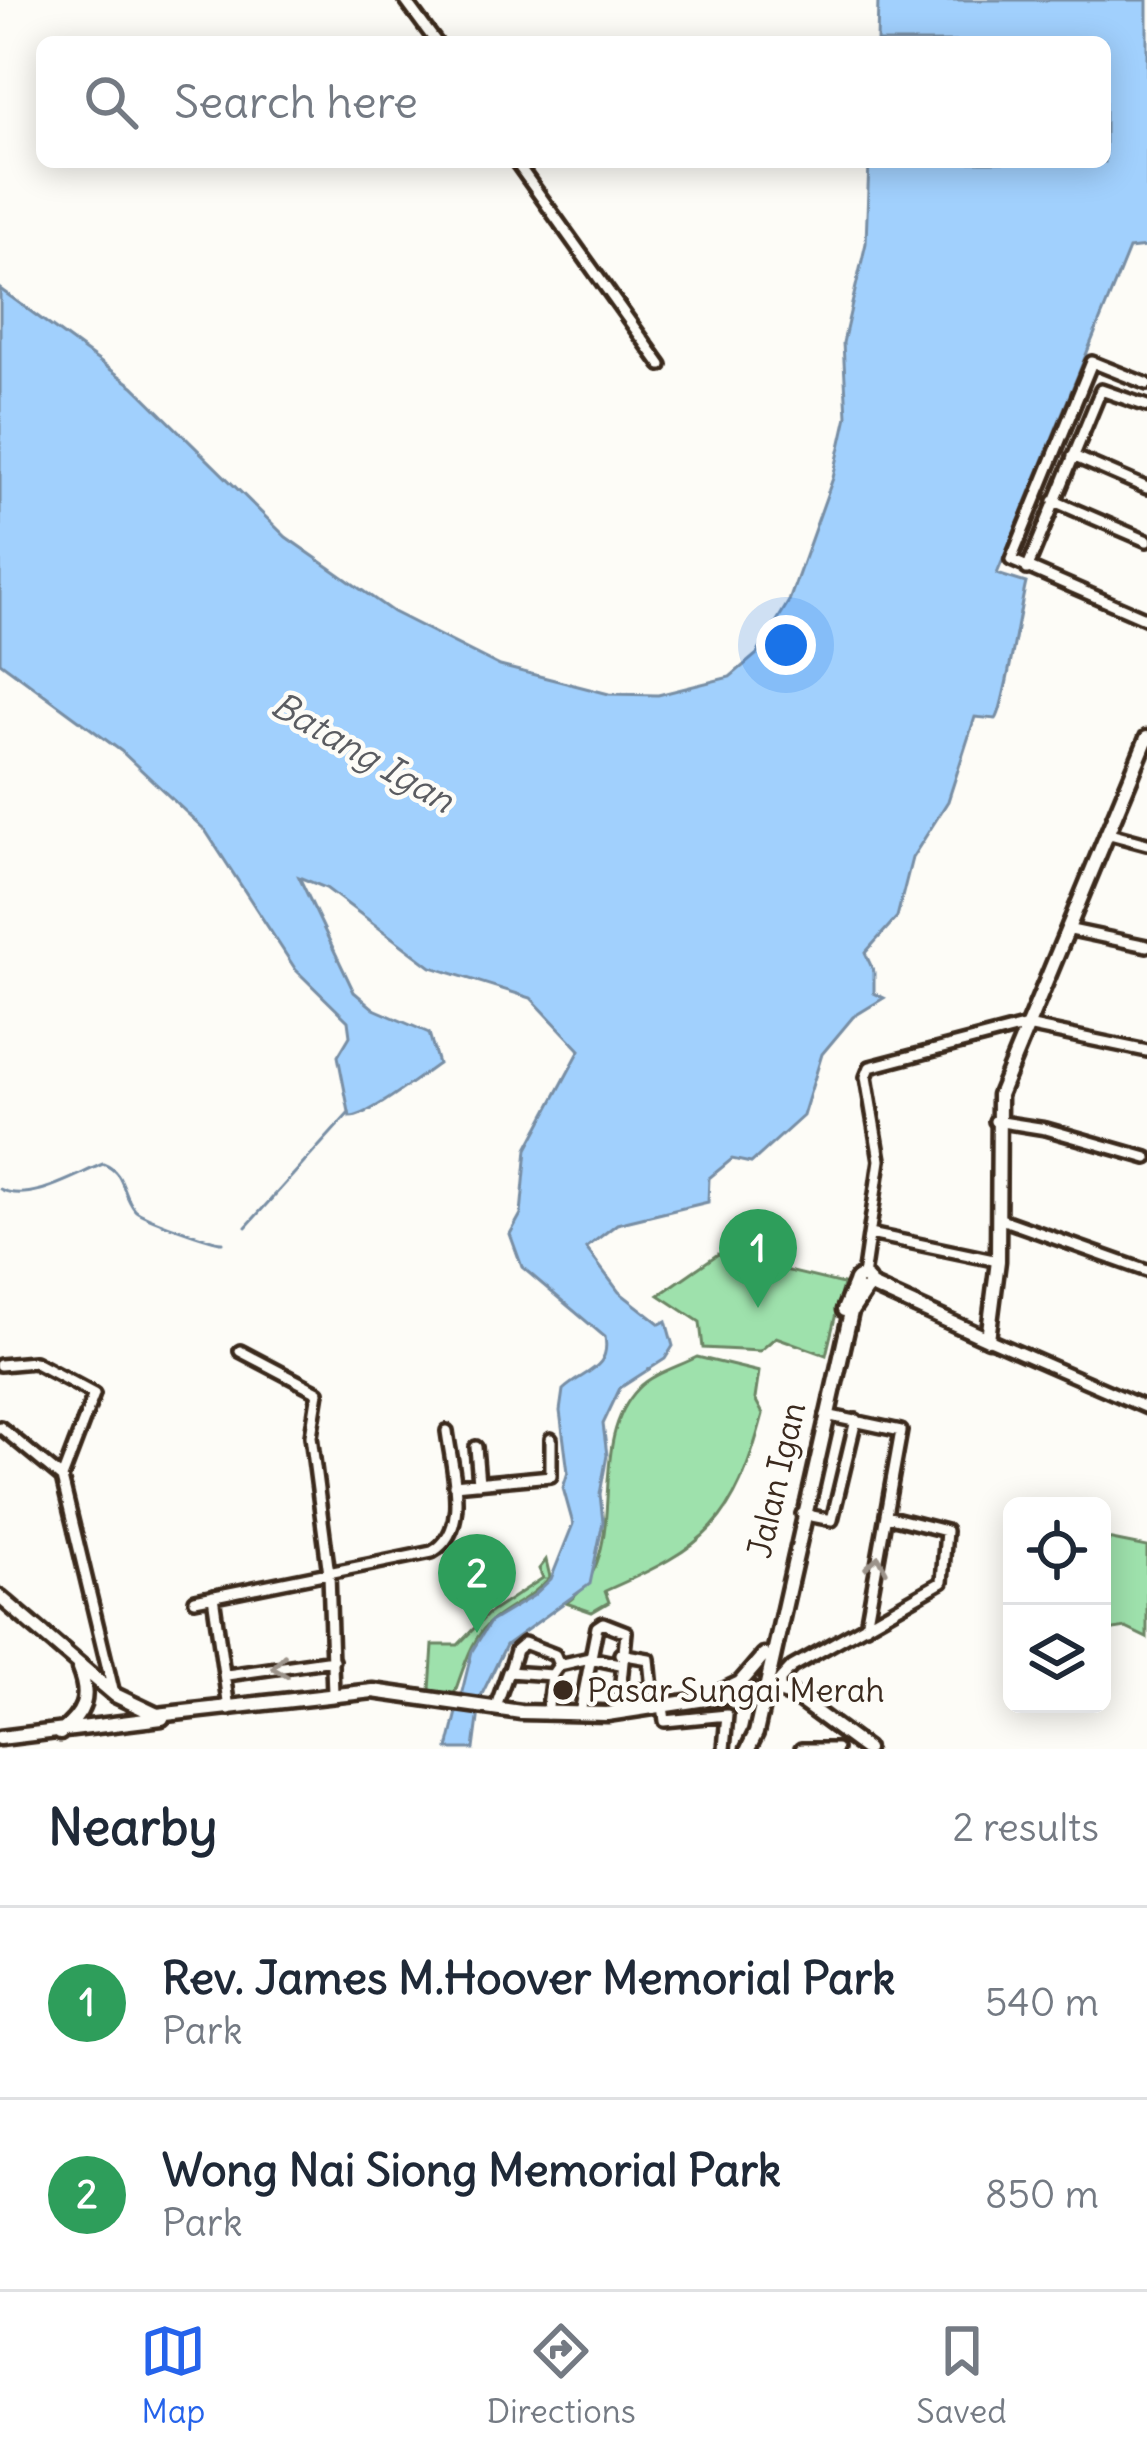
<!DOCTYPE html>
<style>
body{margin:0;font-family:Delius,sans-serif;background:#f6f6f7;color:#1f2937}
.controls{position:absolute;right:36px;bottom:36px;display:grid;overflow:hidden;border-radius:18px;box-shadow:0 6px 30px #0003}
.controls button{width:108px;height:108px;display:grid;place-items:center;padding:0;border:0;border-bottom:3px solid #e0e1e3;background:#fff;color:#1f2937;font:60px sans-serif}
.you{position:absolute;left:786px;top:645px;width:42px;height:42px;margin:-30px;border:9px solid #fff;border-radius:50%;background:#1a73e8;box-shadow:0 0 0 18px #1a73e833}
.badge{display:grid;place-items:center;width:78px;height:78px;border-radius:50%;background:#2563eb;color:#fff;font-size:39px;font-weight:700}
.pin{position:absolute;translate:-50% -99px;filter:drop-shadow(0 3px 6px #0008)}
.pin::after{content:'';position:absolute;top:63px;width:42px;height:36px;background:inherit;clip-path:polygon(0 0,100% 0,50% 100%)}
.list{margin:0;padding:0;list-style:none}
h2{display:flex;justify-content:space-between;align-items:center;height:156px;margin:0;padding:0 48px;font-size:51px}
h2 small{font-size:39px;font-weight:400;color:#747a83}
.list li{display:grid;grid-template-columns:78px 1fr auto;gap:36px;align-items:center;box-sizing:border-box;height:192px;padding:0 48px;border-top:3px solid #e0e1e3}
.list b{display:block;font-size:45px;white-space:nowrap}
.list p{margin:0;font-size:39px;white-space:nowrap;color:#747a83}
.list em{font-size:39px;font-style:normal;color:#747a83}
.icon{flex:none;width:66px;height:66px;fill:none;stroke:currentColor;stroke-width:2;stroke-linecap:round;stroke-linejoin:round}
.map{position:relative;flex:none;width:1147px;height:1749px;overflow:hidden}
.search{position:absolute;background:#fff;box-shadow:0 6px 30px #0003;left:36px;right:36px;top:36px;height:132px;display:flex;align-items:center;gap:30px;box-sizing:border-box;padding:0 42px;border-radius:18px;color:#747a83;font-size:45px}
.sheet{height:540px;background:#fff}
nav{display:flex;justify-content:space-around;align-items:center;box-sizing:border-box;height:168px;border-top:3px solid #e0e1e3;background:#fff;font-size:33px;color:#747a83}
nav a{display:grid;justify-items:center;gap:6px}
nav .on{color:#2563eb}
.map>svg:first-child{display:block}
</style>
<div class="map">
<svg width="1147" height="1749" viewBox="0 0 1147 1749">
<rect width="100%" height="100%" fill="#fdfcf7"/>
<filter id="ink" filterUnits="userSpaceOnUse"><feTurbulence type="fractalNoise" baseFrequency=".00833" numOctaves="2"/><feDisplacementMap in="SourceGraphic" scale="24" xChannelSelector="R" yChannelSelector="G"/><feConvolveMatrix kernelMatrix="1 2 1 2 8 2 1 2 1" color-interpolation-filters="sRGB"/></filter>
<g filter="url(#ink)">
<path fill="#9ee1ac" stroke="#6c8665" stroke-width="3" d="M718,1254L843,1284L826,1355L776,1337L760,1351L703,1348L700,1322L659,1295Z
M697,1357L759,1372L755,1399L763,1414C734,1524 708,1546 605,1591L609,1602L592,1612L566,1603C636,1554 581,1447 639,1388C652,1374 680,1366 697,1357Z
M1102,1538L1147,1547V1638L1126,1628L1102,1632Z
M546,1560L550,1577C534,1596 514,1604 494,1619C471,1636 463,1671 453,1697L430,1690L433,1645H458L488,1614L543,1578L539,1569Z"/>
<path fill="#a1d0fd" stroke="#788ea4" stroke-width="3" d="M878,0H1147V247L1129,249L997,574L1026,583C1020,606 1004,711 996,719L975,717L948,801L912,858L897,917L865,953L874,972V993L884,998L853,1017L822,1054L803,1116L751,1163L732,1159L709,1178L708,1202L617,1224L586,1248L619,1292L660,1324L666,1321L673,1346L665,1359L620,1388L603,1424L607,1455L600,1494L603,1522L590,1584L506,1645L481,1696L474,1749H448L472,1651L490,1622L533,1596L551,1579L573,1524L563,1488L568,1472L560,1411L563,1390C583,1371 611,1370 605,1337L522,1267L510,1234L521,1214L527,1149L580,1050L531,998L431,967L326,888L299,877L354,992L374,1009L429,1033L438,1064C419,1077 367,1118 350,1117L338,1056L350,1036L348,1021L296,970L205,830L121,751L0,662V289L133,386L286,537L393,612L500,666L609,694L658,695L730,677L757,654L789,601L833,478L847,416L843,343L866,243L869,162H1105V42H877Z"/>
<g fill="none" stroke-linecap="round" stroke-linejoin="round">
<path stroke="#788ea4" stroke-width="3" d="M0,1189C29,1204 73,1176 103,1164C126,1173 121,1193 135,1210C141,1217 215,1243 223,1242
M246,1227L349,1113"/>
<defs>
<path id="street" d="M405,0L436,42
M516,162L661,365
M1147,384L1092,362L1011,560L1147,619
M1073,456L1147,488
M1054,501L1147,541
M1027,569L1101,390L1147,406
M1106,833L1147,844
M1071,930L1147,946
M995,1121L1046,1129L1147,1158
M998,1218L1147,1271
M870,1234L998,1261
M863,1277L880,1160L866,1077L870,1067L1027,1026L1147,1051
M988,1339L1147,1408
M240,1351L318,1392L311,1436L329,1574L333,1694
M0,1365L34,1362L94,1394L62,1478L114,1694
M826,1415L901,1431L866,1626
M0,1427L62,1478
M476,1447L479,1483
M454,1485L551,1476V1439
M802,1514L832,1520L856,1420
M213,1596L229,1709
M195,1600L432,1552C471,1530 452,1470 447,1431
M510,1670L516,1650L524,1643L555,1655L559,1665
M227,1675L333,1660
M780,1690V1680L792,1667L942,1582L946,1531L886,1516
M619,1692L652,1689L649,1659L620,1654
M582,1697L618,1699
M663,1706L665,1721L727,1715L724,1749
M495,1709L508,1672L552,1675
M580,1713L597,1627L603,1623L626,1632L618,1712
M547,1714L552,1675L559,1665L590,1658L619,1664
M801,1749H836"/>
<path id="secondary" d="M855 1284a7 7 0 1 1 14 0a7 7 0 1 1-14 0Z
M869,1285L988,1339L998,1261L999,1095L1147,738
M844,1310L855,1283
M0,1597L115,1695L157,1715L373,1691L521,1712L607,1714L772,1689L794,1696L866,1749
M717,1694L740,1683L764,1655
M60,1733C84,1714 91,1698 79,1669
M0,1738L162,1718
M748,1749L756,1733L851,1312L865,1291"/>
</defs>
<use href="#street" stroke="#3b2a1e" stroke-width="18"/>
<use href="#secondary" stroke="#3b2a1e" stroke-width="21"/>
<use href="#street" stroke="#fdfcf7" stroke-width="9"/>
<use href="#secondary" stroke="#fdfcf7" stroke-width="12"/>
</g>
<defs><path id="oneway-chevron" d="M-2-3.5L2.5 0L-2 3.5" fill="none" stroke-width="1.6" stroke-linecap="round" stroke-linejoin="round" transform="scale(3)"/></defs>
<g stroke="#9c938a">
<use href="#oneway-chevron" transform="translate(877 1564) rotate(-80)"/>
<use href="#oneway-chevron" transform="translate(280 1667) rotate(172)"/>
</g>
</g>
<circle fill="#3b2a1e" stroke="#fdfcf7" stroke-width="4.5" cx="563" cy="1690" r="12"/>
<g text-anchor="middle" stroke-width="9" stroke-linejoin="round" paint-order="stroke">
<g font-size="33" fill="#3b2a1e" stroke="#fdfcf7">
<text transform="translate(776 1480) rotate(-77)" y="12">Jalan Igan</text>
</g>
<g font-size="33" fill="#3b2a1e" stroke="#fdfcf7" text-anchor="start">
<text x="587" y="1702">Pasar Sungai Merah</text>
</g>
<g font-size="36" font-style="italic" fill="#5a5c61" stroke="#fdfcf7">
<text transform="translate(363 752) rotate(30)" y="13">Batang Igan</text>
</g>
</g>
</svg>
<div class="controls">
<button><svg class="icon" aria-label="locate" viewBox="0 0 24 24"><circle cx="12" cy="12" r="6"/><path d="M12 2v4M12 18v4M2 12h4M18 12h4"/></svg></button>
<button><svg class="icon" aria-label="layers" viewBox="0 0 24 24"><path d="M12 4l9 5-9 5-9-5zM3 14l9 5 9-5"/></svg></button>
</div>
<div class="you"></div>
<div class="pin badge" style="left:758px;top:1308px;background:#2e9e5b">1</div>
<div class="pin badge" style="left:477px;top:1633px;background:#2e9e5b">2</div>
<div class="search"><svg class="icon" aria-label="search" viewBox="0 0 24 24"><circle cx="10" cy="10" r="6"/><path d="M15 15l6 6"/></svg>Search here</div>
</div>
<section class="sheet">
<h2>Nearby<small>2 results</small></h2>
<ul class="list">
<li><span class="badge" style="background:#2e9e5b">1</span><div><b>Rev. James M.Hoover Memorial Park</b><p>Park</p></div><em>540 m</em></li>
<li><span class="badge" style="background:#2e9e5b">2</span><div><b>Wong Nai Siong Memorial Park</b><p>Park</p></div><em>850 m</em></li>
</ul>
</section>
<nav>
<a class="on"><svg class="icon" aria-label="map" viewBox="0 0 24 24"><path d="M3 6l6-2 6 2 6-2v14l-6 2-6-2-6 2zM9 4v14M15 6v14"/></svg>Map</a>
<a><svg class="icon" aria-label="directions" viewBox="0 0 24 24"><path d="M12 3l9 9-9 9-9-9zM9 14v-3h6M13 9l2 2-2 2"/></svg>Directions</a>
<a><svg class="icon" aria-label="saved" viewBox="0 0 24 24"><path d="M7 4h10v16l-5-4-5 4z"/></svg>Saved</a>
</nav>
